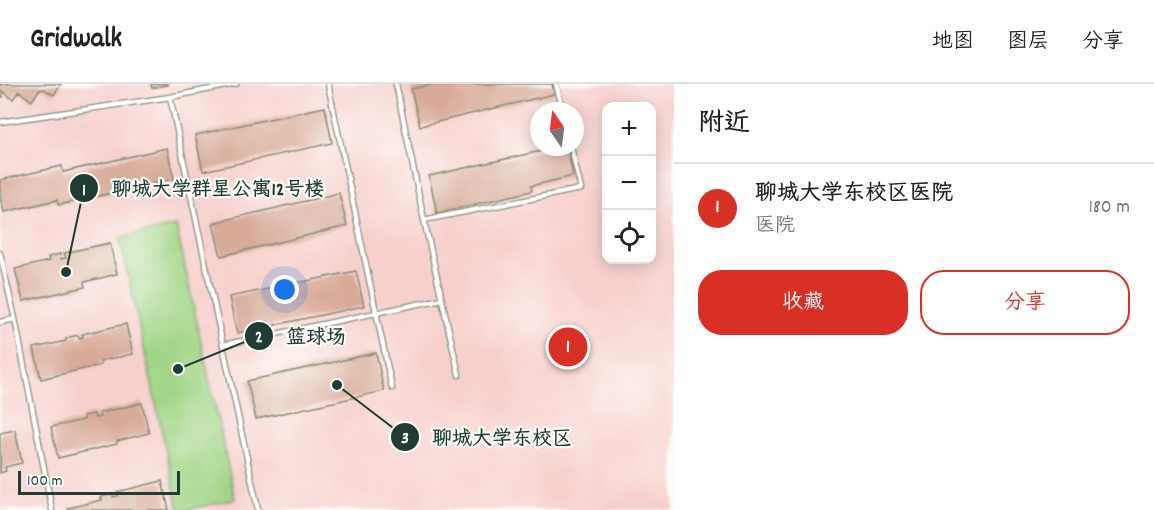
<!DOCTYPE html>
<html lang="zh">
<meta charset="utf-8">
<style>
body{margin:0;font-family:Dekko,"LXGW WenKai TC",sans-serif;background:#f6f6f6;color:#222}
.controls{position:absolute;right:18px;top:18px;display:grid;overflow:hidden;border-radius:12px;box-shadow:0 3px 15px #0003}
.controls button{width:54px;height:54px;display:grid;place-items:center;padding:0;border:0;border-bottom:2px solid #e0e0e0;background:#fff;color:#222;font:30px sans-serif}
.compass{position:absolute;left:530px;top:18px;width:54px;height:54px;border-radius:50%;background:#fff;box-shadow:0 3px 15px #0003;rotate:346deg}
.scale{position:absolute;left:18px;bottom:15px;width:162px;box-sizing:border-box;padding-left:6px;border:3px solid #1f3d34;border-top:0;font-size:16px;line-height:21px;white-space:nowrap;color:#1f3d34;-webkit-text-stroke:4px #fdfcf7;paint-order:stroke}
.you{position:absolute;left:285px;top:206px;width:21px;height:21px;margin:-15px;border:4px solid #fff;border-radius:50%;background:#1a73e8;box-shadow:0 0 0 9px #1a73e833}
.badge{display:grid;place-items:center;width:39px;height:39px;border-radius:50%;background:#d93025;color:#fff;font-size:20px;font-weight:700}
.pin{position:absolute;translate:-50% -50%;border:3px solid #fff;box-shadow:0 2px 6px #0006}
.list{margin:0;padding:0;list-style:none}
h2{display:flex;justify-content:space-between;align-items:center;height:78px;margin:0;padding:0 24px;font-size:26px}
h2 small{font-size:20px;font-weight:400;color:#767676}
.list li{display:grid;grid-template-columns:39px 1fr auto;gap:18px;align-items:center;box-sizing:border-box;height:90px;padding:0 24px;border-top:2px solid #e0e0e0}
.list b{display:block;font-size:22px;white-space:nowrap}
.list p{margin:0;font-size:20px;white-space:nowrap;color:#767676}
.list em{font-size:20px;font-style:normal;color:#767676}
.actions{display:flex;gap:12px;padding:18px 24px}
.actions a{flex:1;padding:14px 0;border:2px solid #d93025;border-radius:24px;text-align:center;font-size:21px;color:#d93025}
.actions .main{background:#d93025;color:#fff}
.icon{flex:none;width:33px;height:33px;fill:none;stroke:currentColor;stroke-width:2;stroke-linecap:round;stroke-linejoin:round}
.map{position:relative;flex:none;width:674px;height:426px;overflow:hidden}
header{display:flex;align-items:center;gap:36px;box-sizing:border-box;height:84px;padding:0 30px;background:#fff;border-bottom:2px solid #e0e0e0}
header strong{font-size:28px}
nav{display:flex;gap:33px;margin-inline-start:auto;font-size:21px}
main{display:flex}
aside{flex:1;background:#fff}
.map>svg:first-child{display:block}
</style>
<header>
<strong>Gridwalk</strong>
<nav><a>地图</a><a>图层</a><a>分享</a></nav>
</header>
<main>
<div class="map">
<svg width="674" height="426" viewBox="0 0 674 426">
<rect width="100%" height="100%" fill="#fdfcf7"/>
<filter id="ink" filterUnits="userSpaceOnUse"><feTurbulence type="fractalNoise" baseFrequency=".0167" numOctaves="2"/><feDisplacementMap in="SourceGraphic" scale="12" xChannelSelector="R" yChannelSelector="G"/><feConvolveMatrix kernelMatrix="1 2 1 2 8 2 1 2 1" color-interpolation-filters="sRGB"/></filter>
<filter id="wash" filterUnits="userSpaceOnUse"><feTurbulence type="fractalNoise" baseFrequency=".008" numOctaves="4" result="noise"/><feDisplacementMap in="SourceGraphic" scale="24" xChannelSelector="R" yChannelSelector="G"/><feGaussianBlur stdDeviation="1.35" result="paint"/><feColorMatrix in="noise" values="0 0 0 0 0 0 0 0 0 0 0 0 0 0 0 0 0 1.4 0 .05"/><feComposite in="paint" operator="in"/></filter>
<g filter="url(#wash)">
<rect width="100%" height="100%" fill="#eeddbc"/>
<path fill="#f7d0cd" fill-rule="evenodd" d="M0,0H674V426H0ZM606,22H652V176H606ZM539,27H575V63H539Z"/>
<path fill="#9fd484" stroke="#5f885c" stroke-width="1.5" d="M176,142L235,415L186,426H179L120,154Z"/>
<g id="blocks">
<path fill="#d7a997" d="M0,0H61L54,11L44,5L39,6L32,17L19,7L13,15L2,7L3,13L0,14Z
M151,0H168V1L152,4Z
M434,0H552L554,10L420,42L411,5Z
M325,23L332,59L203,87L195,51Z
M559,63H567L573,92L531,102L532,107L437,129L429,92Z
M167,64L174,95L58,121L57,116L4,128L0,113V96L62,82L63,88Z
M339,109L347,142L221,172L213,139Z
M110,159L117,190L84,198L85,203L23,217L15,185L49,177L48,173L60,170L61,175L66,174L64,169Z
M356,187L364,222L237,249L229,213Z
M126,240L133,270L100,277L101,281L41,295L34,264L66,257V254L78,251L79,254L83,253L82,250Z
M376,269L384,307L256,335L247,297Z
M142,319L149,349L117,357V360L58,374L51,343L84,336L83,332L94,330L95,334L100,333L99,329Z
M15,346L22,379L5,383L6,387L0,389V349Z
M162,397L169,426H68V424L102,416L101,413L113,410V413L118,412L117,408Z"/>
</g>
</g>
<g filter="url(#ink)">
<use href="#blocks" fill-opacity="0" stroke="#868d78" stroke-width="1.5"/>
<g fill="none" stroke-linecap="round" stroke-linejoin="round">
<defs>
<path id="service" d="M328,0L392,304
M396,0L424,136
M556,0L563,27
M170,13L258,426
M0,38L170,13L236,0
M0,169L15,235L0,238
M15,235L52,426
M223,261L442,215
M459,291L424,136L581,105L571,63"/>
</defs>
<use href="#service" stroke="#868d78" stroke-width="7"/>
<use href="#service" stroke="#fff" stroke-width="4.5"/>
</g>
</g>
<path fill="none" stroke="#1f3d34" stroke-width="2" d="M66 188L84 104M178 285L259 252M337 301L405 353"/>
<g fill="#1f3d34" stroke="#fdfcf7" stroke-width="2">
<circle cx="66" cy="188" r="6"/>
<circle cx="178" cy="285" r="6"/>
<circle cx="337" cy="301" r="6"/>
<circle cx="84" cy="104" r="15"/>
<circle cx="259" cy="252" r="15"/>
<circle cx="405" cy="353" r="15"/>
</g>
<g font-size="18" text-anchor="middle" font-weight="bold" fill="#fff">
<text x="84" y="111">1</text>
<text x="259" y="258">2</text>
<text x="405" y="359">3</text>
</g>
<g font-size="20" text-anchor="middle" font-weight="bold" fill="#1f3d34" stroke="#fdfcf7" stroke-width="4.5" stroke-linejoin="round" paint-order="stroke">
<text x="218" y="111">聊城大学群星公寓12号楼</text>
<text x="316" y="259">篮球场</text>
<text x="502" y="360">聊城大学东校区</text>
</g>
</svg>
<div class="controls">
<button>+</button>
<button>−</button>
<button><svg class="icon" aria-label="locate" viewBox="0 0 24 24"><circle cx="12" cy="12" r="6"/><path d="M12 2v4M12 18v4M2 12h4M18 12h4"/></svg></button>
</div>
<svg class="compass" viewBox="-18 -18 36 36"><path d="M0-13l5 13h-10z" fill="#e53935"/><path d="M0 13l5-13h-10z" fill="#767676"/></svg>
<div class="scale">100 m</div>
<div class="you"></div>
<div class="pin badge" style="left:568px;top:263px">1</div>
</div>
<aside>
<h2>附近<small></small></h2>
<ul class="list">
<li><span class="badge">1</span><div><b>聊城大学东校区医院</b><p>医院</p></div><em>180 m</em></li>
</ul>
<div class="actions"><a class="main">收藏</a><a>分享</a></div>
</aside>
</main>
